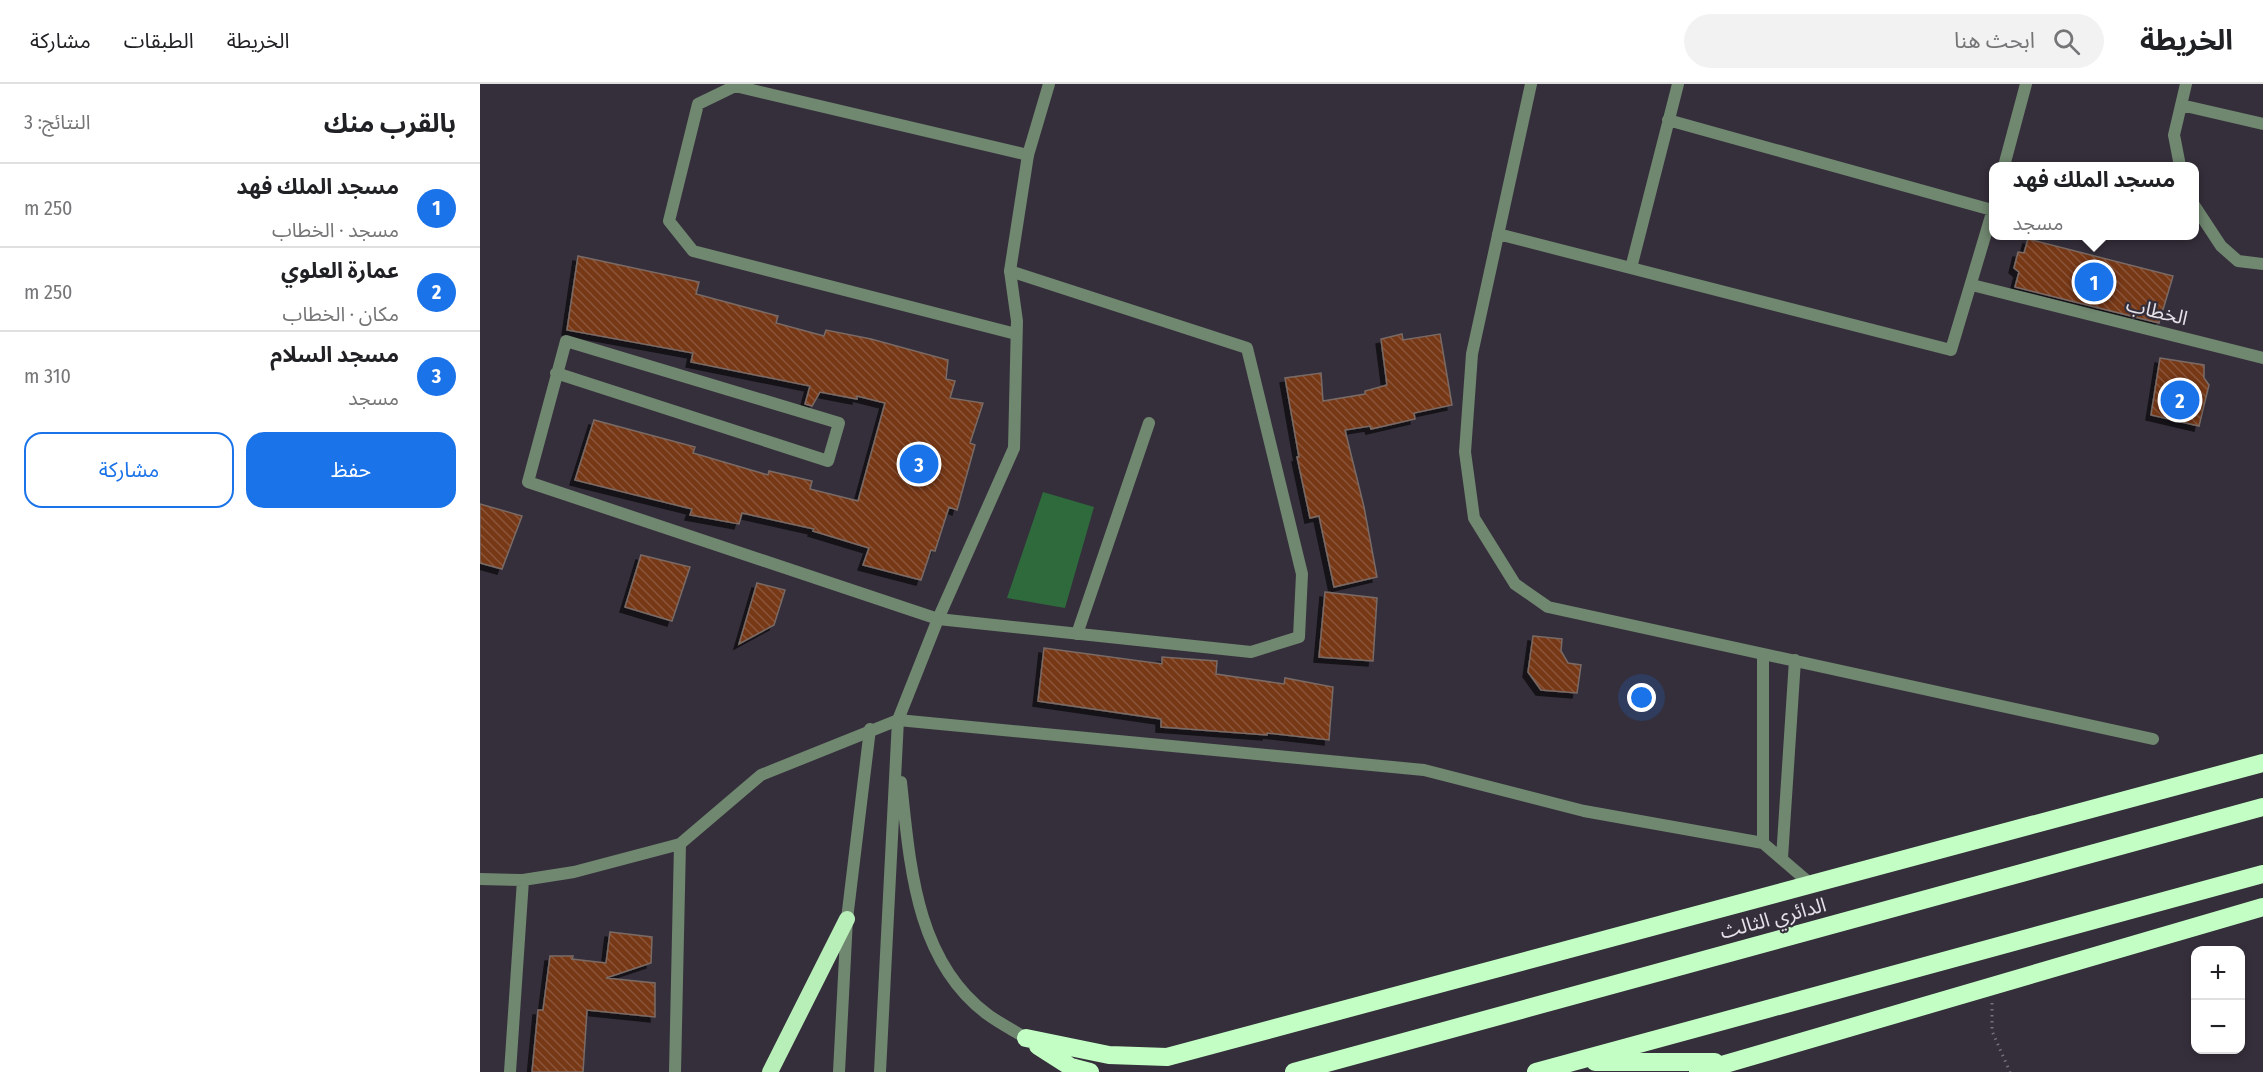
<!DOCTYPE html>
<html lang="ar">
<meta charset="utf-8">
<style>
body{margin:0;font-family:"Fira Sans Condensed","Noto Sans Arabic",sans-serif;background:#f2f2f2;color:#202124;direction:rtl}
.controls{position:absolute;right:18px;bottom:18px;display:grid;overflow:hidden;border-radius:12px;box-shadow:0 3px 9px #0003}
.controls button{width:54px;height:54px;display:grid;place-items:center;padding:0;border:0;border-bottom:2px solid #e0e0e0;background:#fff;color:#202124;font:30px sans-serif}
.you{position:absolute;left:1162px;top:614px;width:21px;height:21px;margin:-15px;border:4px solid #fff;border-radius:50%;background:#1a73e8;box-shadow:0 0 0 9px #1a73e833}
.badge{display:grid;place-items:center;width:39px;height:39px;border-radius:50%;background:#1a73e8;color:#fff;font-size:20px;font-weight:700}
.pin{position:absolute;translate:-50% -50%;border:3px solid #fff;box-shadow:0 2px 6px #0006}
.popup{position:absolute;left:1509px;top:78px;width:210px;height:78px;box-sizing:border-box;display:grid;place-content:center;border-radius:12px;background:#fff;filter:drop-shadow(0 2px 4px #0005);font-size:20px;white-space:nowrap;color:#757577}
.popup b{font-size:22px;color:#202124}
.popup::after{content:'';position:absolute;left:50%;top:100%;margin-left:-12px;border:12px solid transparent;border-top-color:#fff}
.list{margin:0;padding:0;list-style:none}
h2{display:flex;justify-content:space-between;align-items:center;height:78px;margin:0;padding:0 24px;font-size:26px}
h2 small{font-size:20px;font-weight:400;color:#757577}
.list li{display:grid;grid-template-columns:39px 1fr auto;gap:18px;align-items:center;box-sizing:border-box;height:84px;padding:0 24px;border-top:2px solid #e0e0e0}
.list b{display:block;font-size:22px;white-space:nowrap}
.list p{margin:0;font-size:20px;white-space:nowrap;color:#757577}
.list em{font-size:20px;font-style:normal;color:#757577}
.actions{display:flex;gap:12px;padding:18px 24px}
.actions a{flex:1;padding:14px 0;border:2px solid #1a73e8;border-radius:18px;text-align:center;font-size:21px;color:#1a73e8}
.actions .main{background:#1a73e8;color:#fff}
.icon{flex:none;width:33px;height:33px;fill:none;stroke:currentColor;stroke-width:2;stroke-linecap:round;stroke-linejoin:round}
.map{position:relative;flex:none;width:1783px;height:988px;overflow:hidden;direction:ltr}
header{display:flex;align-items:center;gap:36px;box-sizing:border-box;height:84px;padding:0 30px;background:#fff;border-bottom:2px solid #e0e0e0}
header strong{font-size:28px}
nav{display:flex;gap:33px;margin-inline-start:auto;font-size:21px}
.search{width:420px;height:54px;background:#f2f2f2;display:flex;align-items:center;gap:15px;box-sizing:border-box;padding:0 21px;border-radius:33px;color:#757577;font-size:22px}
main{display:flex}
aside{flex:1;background:#fff}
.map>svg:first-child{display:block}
</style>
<header>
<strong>الخريطة</strong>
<div class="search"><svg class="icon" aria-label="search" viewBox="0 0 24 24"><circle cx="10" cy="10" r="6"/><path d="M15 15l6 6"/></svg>ابحث هنا</div>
<nav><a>الخريطة</a><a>الطبقات</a><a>مشاركة</a></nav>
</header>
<main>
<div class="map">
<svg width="1783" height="988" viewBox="0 0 1783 988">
<defs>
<pattern id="building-back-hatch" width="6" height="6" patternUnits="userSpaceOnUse" patternTransform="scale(1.5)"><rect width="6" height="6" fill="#773819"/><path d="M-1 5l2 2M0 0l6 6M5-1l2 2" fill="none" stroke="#8a543a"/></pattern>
<filter id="shadow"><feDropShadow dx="-5" dy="5" stdDeviation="0" flood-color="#0009"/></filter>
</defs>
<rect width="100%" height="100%" fill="#352f3b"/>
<path fill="#2e6a3c" d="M563,408L614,423L585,524L527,514Z"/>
<path fill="url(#building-back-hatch)" stroke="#7a6b65" stroke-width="1.5" filter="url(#shadow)" d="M1548,155L1693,192L1679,239L1535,203L1539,188L1534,184L1538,168L1544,169Z
M98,172L219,198L216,210L298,232L296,239L344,252L346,246L391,255L468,276L466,295L475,297L470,314L503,319L490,359L495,361L477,426L469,423L455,467L451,466L441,496L383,481L389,464L333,447L334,445L262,429L259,440L210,431L212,425L95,396L114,336L215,363L213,369L288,391L289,387L332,397L330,405L378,417L405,319L377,312V315L340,308L332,322L325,320L330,302L211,278L213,269L87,246Z
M922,250L923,256L960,250L972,321L934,329L935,335L891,345L890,342L865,346L884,423L897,493L854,503L839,432L830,434L817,373H819L805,294L841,289L843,317L885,310V307L907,301L901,255Z
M1680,274L1724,281V294L1729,301L1719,342L1671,331Z
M0,420L42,432L22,485L0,479Z
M161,471L210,483L192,537L145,523Z
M277,499L305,506L294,541L259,560Z
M845,508L897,514L893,577L839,573Z
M1053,552L1082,555L1081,567L1088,579L1101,581L1097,609L1061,606L1048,588Z
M564,564L682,580V573L737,577L736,590L804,600L805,594L853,603L849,656L787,649V651L681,643V635L558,617Z
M130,848L172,853L171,879L126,894L175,899V933L107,926L103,988H52L58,926H63L70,872H93L92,875L126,879Z"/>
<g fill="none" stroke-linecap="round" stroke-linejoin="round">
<path stroke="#78727d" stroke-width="3" stroke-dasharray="1.5 4.5" stroke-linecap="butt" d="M1512,919V947L1530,988"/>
<path stroke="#708770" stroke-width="12" d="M1051,0L992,270L985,368L994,434L1035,500L1068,523L1673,655
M1701,21L1783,40
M1188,36L1512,126
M1524,82L1546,0
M1700,82L1694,51L1706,0
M1714,121L1741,162L1758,177L1783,180
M1018,150L1471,266L1514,122
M1151,184L1198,0
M1492,201L1783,274
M536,250L213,167L189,137L218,20L255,2L548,71
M76,289L348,377L359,339L86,257L48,398L458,535L771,568L819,553L822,490L767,264L530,187
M597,550L669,339
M1283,759V570
M1302,774L1315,576
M0,795L43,796L94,788L200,760L281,691L418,636L944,686L1104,727L1283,759L1333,802
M30,988L43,796
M195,988L200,760"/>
<path stroke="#708770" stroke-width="12" d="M421,698C430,780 435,876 507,930C519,939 533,946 546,954
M359,988L367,835L390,645
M400,988L418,636L458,535L534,364L537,237L530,187L548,71L569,0"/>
<path stroke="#b8eeb8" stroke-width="16" d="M290,988L367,835"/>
<path stroke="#c3ffc4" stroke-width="18" d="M546,954L629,971L687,973L1783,679
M558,962L591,983L610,988
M1115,978H1235
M814,988L1783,723
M1056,988L1783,790
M1218,988L1783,823"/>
</g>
<g text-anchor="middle" stroke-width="4.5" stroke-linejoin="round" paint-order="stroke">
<g font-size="20" fill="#e5e1e9" stroke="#352f3b">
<text transform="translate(1677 227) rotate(14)" y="7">الخطاب</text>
<text transform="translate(1293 834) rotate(-15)" y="7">الدائري الثالث</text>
</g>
</g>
</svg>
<div class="controls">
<button>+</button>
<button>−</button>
</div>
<div class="you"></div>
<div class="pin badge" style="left:1614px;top:198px">1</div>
<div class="popup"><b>مسجد الملك فهد</b>مسجد</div>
<div class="pin badge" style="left:1700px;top:316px">2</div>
<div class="pin badge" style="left:439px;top:380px">3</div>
</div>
<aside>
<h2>بالقرب منك<small>النتائج: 3</small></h2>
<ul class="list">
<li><span class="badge">1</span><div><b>مسجد الملك فهد</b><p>مسجد · الخطاب</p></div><em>250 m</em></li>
<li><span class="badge">2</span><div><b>عمارة العلوي</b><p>مكان · الخطاب</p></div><em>250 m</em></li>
<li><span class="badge">3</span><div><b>مسجد السلام</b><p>مسجد</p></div><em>310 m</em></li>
</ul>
<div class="actions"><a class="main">حفظ</a><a>مشاركة</a></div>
</aside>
</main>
